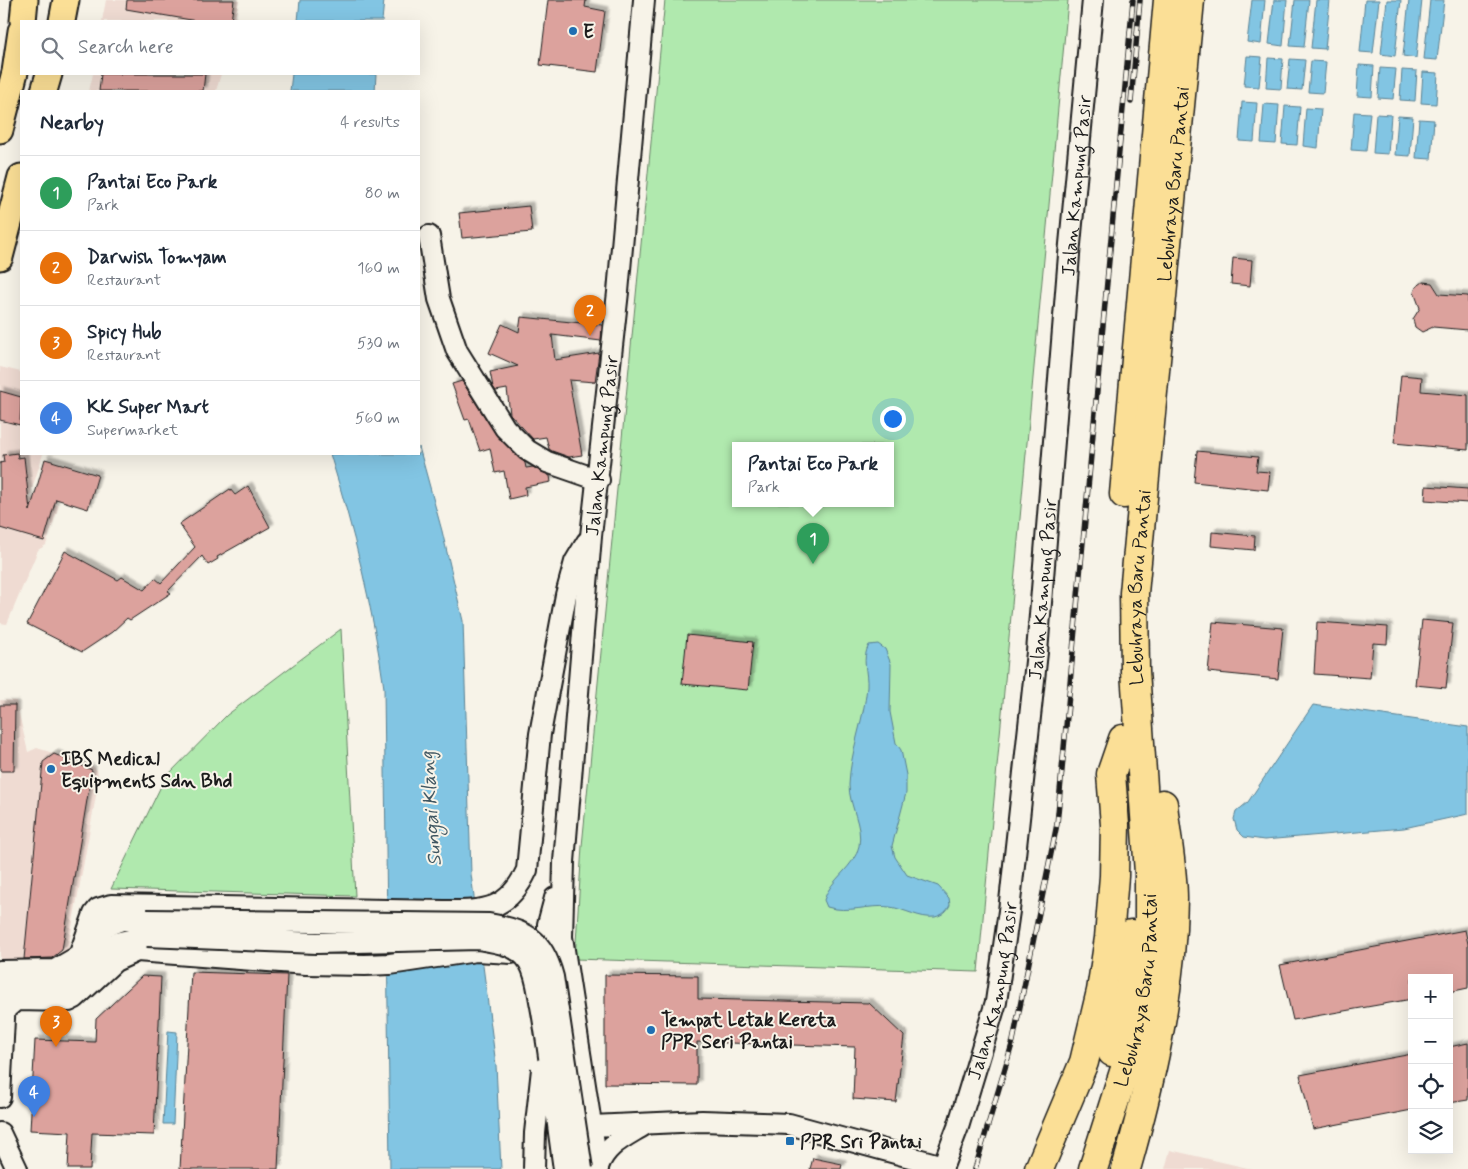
<!DOCTYPE html>
<meta charset="utf-8">
<style>
body{margin:0;font-family:Mynerve,sans-serif;background:#f6f6f7;color:#1f2937}
.controls{position:absolute;right:15px;bottom:15px;display:grid;overflow:hidden;border-radius:0px;box-shadow:0 5px 20px #0002}
.controls button{width:45px;height:45px;display:grid;place-items:center;padding:0;border:0;border-bottom:1px solid #e0e1e3;background:#fff;color:#1f2937;font:25px sans-serif}
.you{position:absolute;left:892px;top:418px;width:18px;height:18px;margin:-12px;border:4px solid #fff;border-radius:50%;background:#1a73e8;box-shadow:0 0 0 8px #1a73e833}
.badge{display:grid;place-items:center;width:32px;height:32px;border-radius:50%;background:#db2777;color:#fff;font-size:16px;font-weight:700}
.pin{position:absolute;translate:-50% -41px;filter:drop-shadow(0 1px 2px #0008)}
.pin::after{content:'';position:absolute;top:26px;width:18px;height:15px;background:inherit;clip-path:polygon(0 0,100% 0,50% 100%)}
.popup{position:absolute;left:732px;top:442px;width:162px;height:65px;box-sizing:border-box;display:grid;place-content:center;border-radius:0px;background:#fff;filter:drop-shadow(0 1px 4px #0005);font-size:16px;white-space:nowrap;color:#747a83}
.popup b{font-size:19px;color:#1f2937}
.popup::after{content:'';position:absolute;left:50%;top:100%;margin-left:-10px;border:10px solid transparent;border-top-color:#fff}
.list{margin:0;padding:0;list-style:none}
h2{display:flex;justify-content:space-between;align-items:center;height:65px;margin:0;padding:0 20px;font-size:21px}
h2 small{font-size:16px;font-weight:400;color:#747a83}
.list li{display:grid;grid-template-columns:32px 1fr auto;gap:15px;align-items:center;box-sizing:border-box;height:75px;padding:0 20px;border-top:1px solid #e0e1e3}
.list b{display:block;font-size:19px;white-space:nowrap}
.list p{margin:0;font-size:16px;white-space:nowrap;color:#747a83}
.list em{font-size:16px;font-style:normal;color:#747a83}
.icon{flex:none;width:28px;height:28px;fill:none;stroke:currentColor;stroke-width:2;stroke-linecap:round;stroke-linejoin:round}
.map{position:relative;flex:none;width:1468px;height:1169px;overflow:hidden}
.search{position:absolute;background:#fff;box-shadow:0 5px 20px #0002;left:20px;top:20px;width:400px;height:55px;display:flex;align-items:center;gap:12px;box-sizing:border-box;padding:0 18px;border-radius:0px;color:#747a83;font-size:19px}
.panel{position:absolute;background:#fff;box-shadow:0 5px 20px #0002;left:20px;top:90px;width:400px;height:365px;border-radius:0px}
.map>svg:first-child{display:block}
</style>
<div class="map">
<svg width="1468" height="1169" viewBox="0 0 1468 1169">
<defs>
<filter id="shadow"><feDropShadow dx="4" dy="-4" stdDeviation="1" flood-color="#0004"/></filter>
</defs>
<rect width="100%" height="100%" fill="#f7f3e8"/>
<filter id="ink" filterUnits="userSpaceOnUse"><feTurbulence type="fractalNoise" baseFrequency=".02" numOctaves="2"/><feDisplacementMap in="SourceGraphic" scale="10" xChannelSelector="R" yChannelSelector="G"/><feConvolveMatrix kernelMatrix="1 2 1 2 8 2 1 2 1" color-interpolation-filters="sRGB"/></filter>
<g filter="url(#ink)">
<path fill="#efdbd2" d="M106,0H239L234,21H102Z
M93,74H221L216,91H89Z
M0,367L21,372V454H43L29,498L59,505L46,545L38,550L7,624L0,623Z
M0,700L16,701L28,752L37,748L91,765L97,770L99,779L67,955L53,962L0,964Z
M1170,1150L1252,1169H1165Z"/>
<path fill="#b0e9ae" stroke="#668265" fill-rule="evenodd" d="M665,0H1068L978,972L575,959L582,846ZM736,445H890V503H736Z
M341,629L355,896L111,889L165,778L227,715Z"/>
<path fill="#82c5e3" stroke="#598193" d="M300,0H384L382,21H298Z
M1252,0H1265L1261,44L1247,42Z
M1274,0H1287L1283,46L1269,44Z
M1295,0H1309L1304,47L1290,46Z
M1316,0H1330L1325,49L1311,48Z
M1365,0H1379L1373,53L1360,52Z
M1387,0H1401L1395,56L1381,54Z
M1409,0H1422L1416,58L1403,56Z
M1430,0H1444L1437,60L1424,59Z
M1247,56L1262,57L1259,87L1244,86Z
M1268,58L1283,59L1281,89L1266,88Z
M1290,59L1305,60L1302,90L1287,89Z
M1311,61L1326,62L1323,93L1308,92Z
M1359,65L1374,66L1372,97L1357,96Z
M1380,68L1396,69L1393,99L1378,98Z
M1402,70L1417,71L1415,101L1400,100Z
M1423,72L1438,73L1436,104L1421,103Z
M292,74H376L375,91H290Z
M1242,102L1257,103L1254,142L1239,141Z
M1264,104L1279,105L1276,144L1261,143Z
M1285,106L1300,107L1297,145L1282,144Z
M1306,108L1321,109L1318,148L1303,146Z
M1354,112L1370,113L1366,151L1351,150Z
M1376,114L1391,115L1388,154L1373,153Z
M1398,116L1413,117L1410,156L1395,155Z
M1419,119L1434,120L1431,159L1416,158Z
M419,447L442,531L463,621L471,874L496,1065L501,1169H390L384,688C373,608 354,531 330,454H419Z
M878,644L885,649L891,664L890,712L896,743L901,750L906,775V793L892,846L895,857L907,875L938,886L949,898L950,905C947,911 943,915 935,917C920,919 905,909 890,907C868,904 848,914 827,907L824,900C830,879 855,867 859,846C863,825 849,806 849,785C850,752 864,720 867,687C868,672 861,659 869,645Z
M1313,705L1468,727V814L1404,828L1264,840L1244,837L1237,830L1234,819L1236,812L1248,802Z
M168,1031L177,1032L173,1124H163Z"/>
<path fill="#dca29d" stroke="#1c1c1c" filter="url(#shadow)" d="M127,0H234L231,21H197L126,9Z
M548,0H586L585,7L605,11L597,72L540,65Z
M101,74H205L203,91H99Z
M529,206L532,232L462,238L459,213Z
M1233,258L1252,260L1250,286L1231,284Z
M1423,282L1432,283L1439,294L1468,296V330L1433,327L1422,332L1415,327L1413,319L1420,308L1414,292L1416,287Z
M521,317L602,325L601,341L552,335L555,360L599,353L595,382L569,380L582,455L569,457L552,451L549,449L546,437L533,439L510,414L507,389L496,391L493,387L490,372L518,366L489,353L502,324L519,332Z
M1401,375L1422,377L1421,391L1468,395V450L1394,443Z
M462,381L497,436L525,463L526,468L533,467L550,476L551,482L525,487L526,495L509,499L504,471L495,473L490,448L480,451L469,419L465,420L452,384Z
M0,391L21,397L20,425L0,420Z
M1197,451L1258,457L1256,471L1270,472L1268,490L1194,482Z
M17,453L18,458L24,457L30,511L45,459L98,475L88,509L56,499L44,541L0,528V463L4,462L3,455Z
M248,486L270,527L217,557L218,559L208,565L202,556L168,591L171,593L130,620L127,618L112,632L82,652L27,624L65,551L118,580L122,577L144,590L155,578L161,583L195,547L179,524L230,489L235,495Z
M1426,486L1468,489V503L1425,500Z
M1212,532L1255,536L1254,550L1211,546Z
M1422,620L1453,623L1446,688L1415,685Z
M1213,622L1283,628L1278,679L1208,672Z
M1317,622L1388,627L1387,644L1373,643L1370,678L1314,674Z
M687,635L753,642L748,690L682,684Z
M0,705H15L14,771H0Z
M54,754L92,770L62,950L52,958L24,959L43,762Z
M1465,930L1468,944V988L1449,992V978H1412V999L1293,1020L1280,965Z
M191,972L287,975L278,1169H180Z
M605,975L698,976V999L869,1003L904,1036L896,1102L853,1099L855,1047L697,1042V1085L605,1084Z
M142,976L161,977L154,1135L92,1133L90,1169H68L70,1132L30,1130L35,1040L95,1042L96,1019Z
M1468,1043V1100L1449,1103V1047Z
M1412,1054V1110L1313,1129L1300,1075Z
M813,1158L842,1164L841,1169H810Z"/>
<g fill="none" stroke-linecap="round" stroke-linejoin="round">
<defs>
<g id="minor">
<path d="M429,236L439,299L457,351L505,428L527,450L547,462L599,480"/>
<path d="M79,956L94,914L98,909L111,905L444,911C485,911 508,911 527,870L540,734L566,595L575,562L587,542"/>
<path d="M547,968L548,924L555,898"/>
<path d="M0,971L55,970L79,956L106,926L122,920H147"/>
<path d="M0,989L50,988L66,983L79,977L116,943L147,936"/>
<path d="M3,1011L16,1000L69,1001L75,998L115,961L137,951L306,964L365,965L390,964L476,951L512,953"/>
<path d="M0,1097L5,999"/>
<path d="M545,1097L552,1169"/>
<path d="M581,1124L592,1126L702,1121L789,1124L943,1166"/>
<path d="M0,1133L17,1169"/>
<path d="M598,1167C605,1145 625,1137 644,1125"/>
<path id="s1" d="M598,1169L562,937L564,862L591,536L618,292L644,0"/>
<path id="s2" d="M942,1169L958,1127L996,1002L1009,911L1037,652L1069,255L1093,0"/>
</g>
<path id="major" d="M23,21L25,0
M62,21L66,0
M44,91L49,74
M0,130L15,72L21,31
M0,257L21,177"/>
<g id="highway">
<path d="M1124,494L1168,0"/>
<path d="M1112,1052L1123,999L1131,934"/>
<path d="M1039,1169L1084,1062L1101,991L1109,938L1114,876L1115,825L1111,774L1123,739"/>
<path id="s3" d="M1093,1169L1136,1034L1149,951V873L1135,671L1134,593L1190,0"/>
<path d="M1126,1169C1151,1081 1172,991 1173,899C1173,868 1166,835 1163,804"/>
</g>
</defs>
<use href="#minor" stroke="#1c1c1c" stroke-width="24"/>
<use href="#major" stroke="#1c1c1c" stroke-width="29"/>
<use href="#highway" stroke="#1c1c1c" stroke-width="31"/>
<use href="#minor" stroke="#f7f3e8" stroke-width="20"/>
<use href="#major" stroke="#fbdf96" stroke-width="25"/>
<use href="#highway" stroke="#fbdf96" stroke-width="28"/>
<defs>
<path id="rail" d="M1131,102L1140,0
M975,1169L1013,1041L1057,824L1133,0"/>
</defs>
<use href="#rail" stroke="#1c1c1c" stroke-width="5.5"/>
<use href="#rail" stroke="#f7f3e8" stroke-width="4" stroke-dasharray="11" stroke-linecap="butt"/>
<defs>
<path id="minor-bridge" d="M147,920L489,924C526,930 543,939 553,977L582,1169
M147,936L317,943L478,939C496,942 519,945 529,962C537,975 538,992 541,1006C551,1060 556,1115 564,1169
M534,1169L535,1133L542,1069"/>
</defs>
<use href="#minor-bridge" stroke="#1c1c1c" stroke-width="24" stroke-linecap="butt"/>
<use href="#minor-bridge" stroke="#f7f3e8" stroke-width="20"/>
</g>
</g>
<g fill="#1f6fb2" stroke="#f7f3e8" stroke-width="2">
<circle cx="573" cy="31" r="5"/>
<circle cx="51" cy="769" r="5"/>
<circle cx="651" cy="1030" r="5"/>
<rect x="785" y="1136" width="10" height="10" rx="2.5"/>
</g>
<g text-anchor="middle" stroke-width="4" stroke-linejoin="round" paint-order="stroke">
<g font-size="19" font-weight="bold" fill="#1c1c1c" stroke="#f7f3e8" text-anchor="start">
<text x="583" y="38">E</text>
<text x="61" y="765">IBS Medical<tspan x="61" dy="22">Equipments Sdn Bhd</tspan></text>
<text x="661" y="1026">Tempat Letak Kereta<tspan x="661" dy="22">PPR Seri Pantai</tspan></text>
<text x="800" y="1148">PPR Sri Pantai</text>
</g>
<g font-size="19" fill="#1c1c1c" stroke="#f7f3e8">
<text dy="7" stroke="none"><textPath href="#s3" startOffset="995">Lebuhraya Baru Pantai</textPath></text>
<text dy="7" stroke="none"><textPath href="#s2" startOffset="996">Jalan Kampung Pasir</textPath></text>
<text dy="7" stroke="none"><textPath href="#s1" startOffset="728">Jalan Kampung Pasir</textPath></text>
<text dy="7" stroke="none"><textPath href="#s3" startOffset="590">Lebuhraya Baru Pantai</textPath></text>
<text dy="7" stroke="none"><textPath href="#s2" startOffset="591">Jalan Kampung Pasir</textPath></text>
<text dy="7" stroke="none"><textPath href="#s2" startOffset="186">Jalan Kampung Pasir</textPath></text>
<text dy="7" stroke="none"><textPath href="#s3" startOffset="185">Lebuhraya Baru Pantai</textPath></text>
</g>
<g font-size="20" font-style="italic" fill="#405762" stroke="#f7f3e8">
<text transform="translate(430 809) rotate(-94)" y="7">Sungai Klang</text>
</g>
</g>
</svg>
<div class="controls">
<button>+</button>
<button>−</button>
<button><svg class="icon" aria-label="locate" viewBox="0 0 24 24"><circle cx="12" cy="12" r="6"/><path d="M12 2v4M12 18v4M2 12h4M18 12h4"/></svg></button>
<button><svg class="icon" aria-label="layers" viewBox="0 0 24 24"><path d="M12 4l9 5-9 5-9-5zM3 14l9 5 9-5"/></svg></button>
</div>
<div class="you"></div>
<div class="pin badge" style="left:813px;top:564px;background:#2e9e5b">1</div>
<div class="popup"><b>Pantai Eco Park</b>Park</div>
<div class="pin badge" style="left:590px;top:336px;background:#e8710a">2</div>
<div class="pin badge" style="left:56px;top:1047px;background:#e8710a">3</div>
<div class="pin badge" style="left:34px;top:1117px;background:#3f7fe0">4</div>
<div class="search"><svg class="icon" aria-label="search" viewBox="0 0 24 24"><circle cx="10" cy="10" r="6"/><path d="M15 15l6 6"/></svg>Search here</div>
<section class="panel">
<h2>Nearby<small>4 results</small></h2>
<ul class="list">
<li><span class="badge" style="background:#2e9e5b">1</span><div><b>Pantai Eco Park</b><p>Park</p></div><em>80 m</em></li>
<li><span class="badge" style="background:#e8710a">2</span><div><b>Darwish Tomyam</b><p>Restaurant</p></div><em>160 m</em></li>
<li><span class="badge" style="background:#e8710a">3</span><div><b>Spicy Hub</b><p>Restaurant</p></div><em>530 m</em></li>
<li><span class="badge" style="background:#3f7fe0">4</span><div><b>KK Super Mart</b><p>Supermarket</p></div><em>560 m</em></li>
</ul>
</section>
</div>
